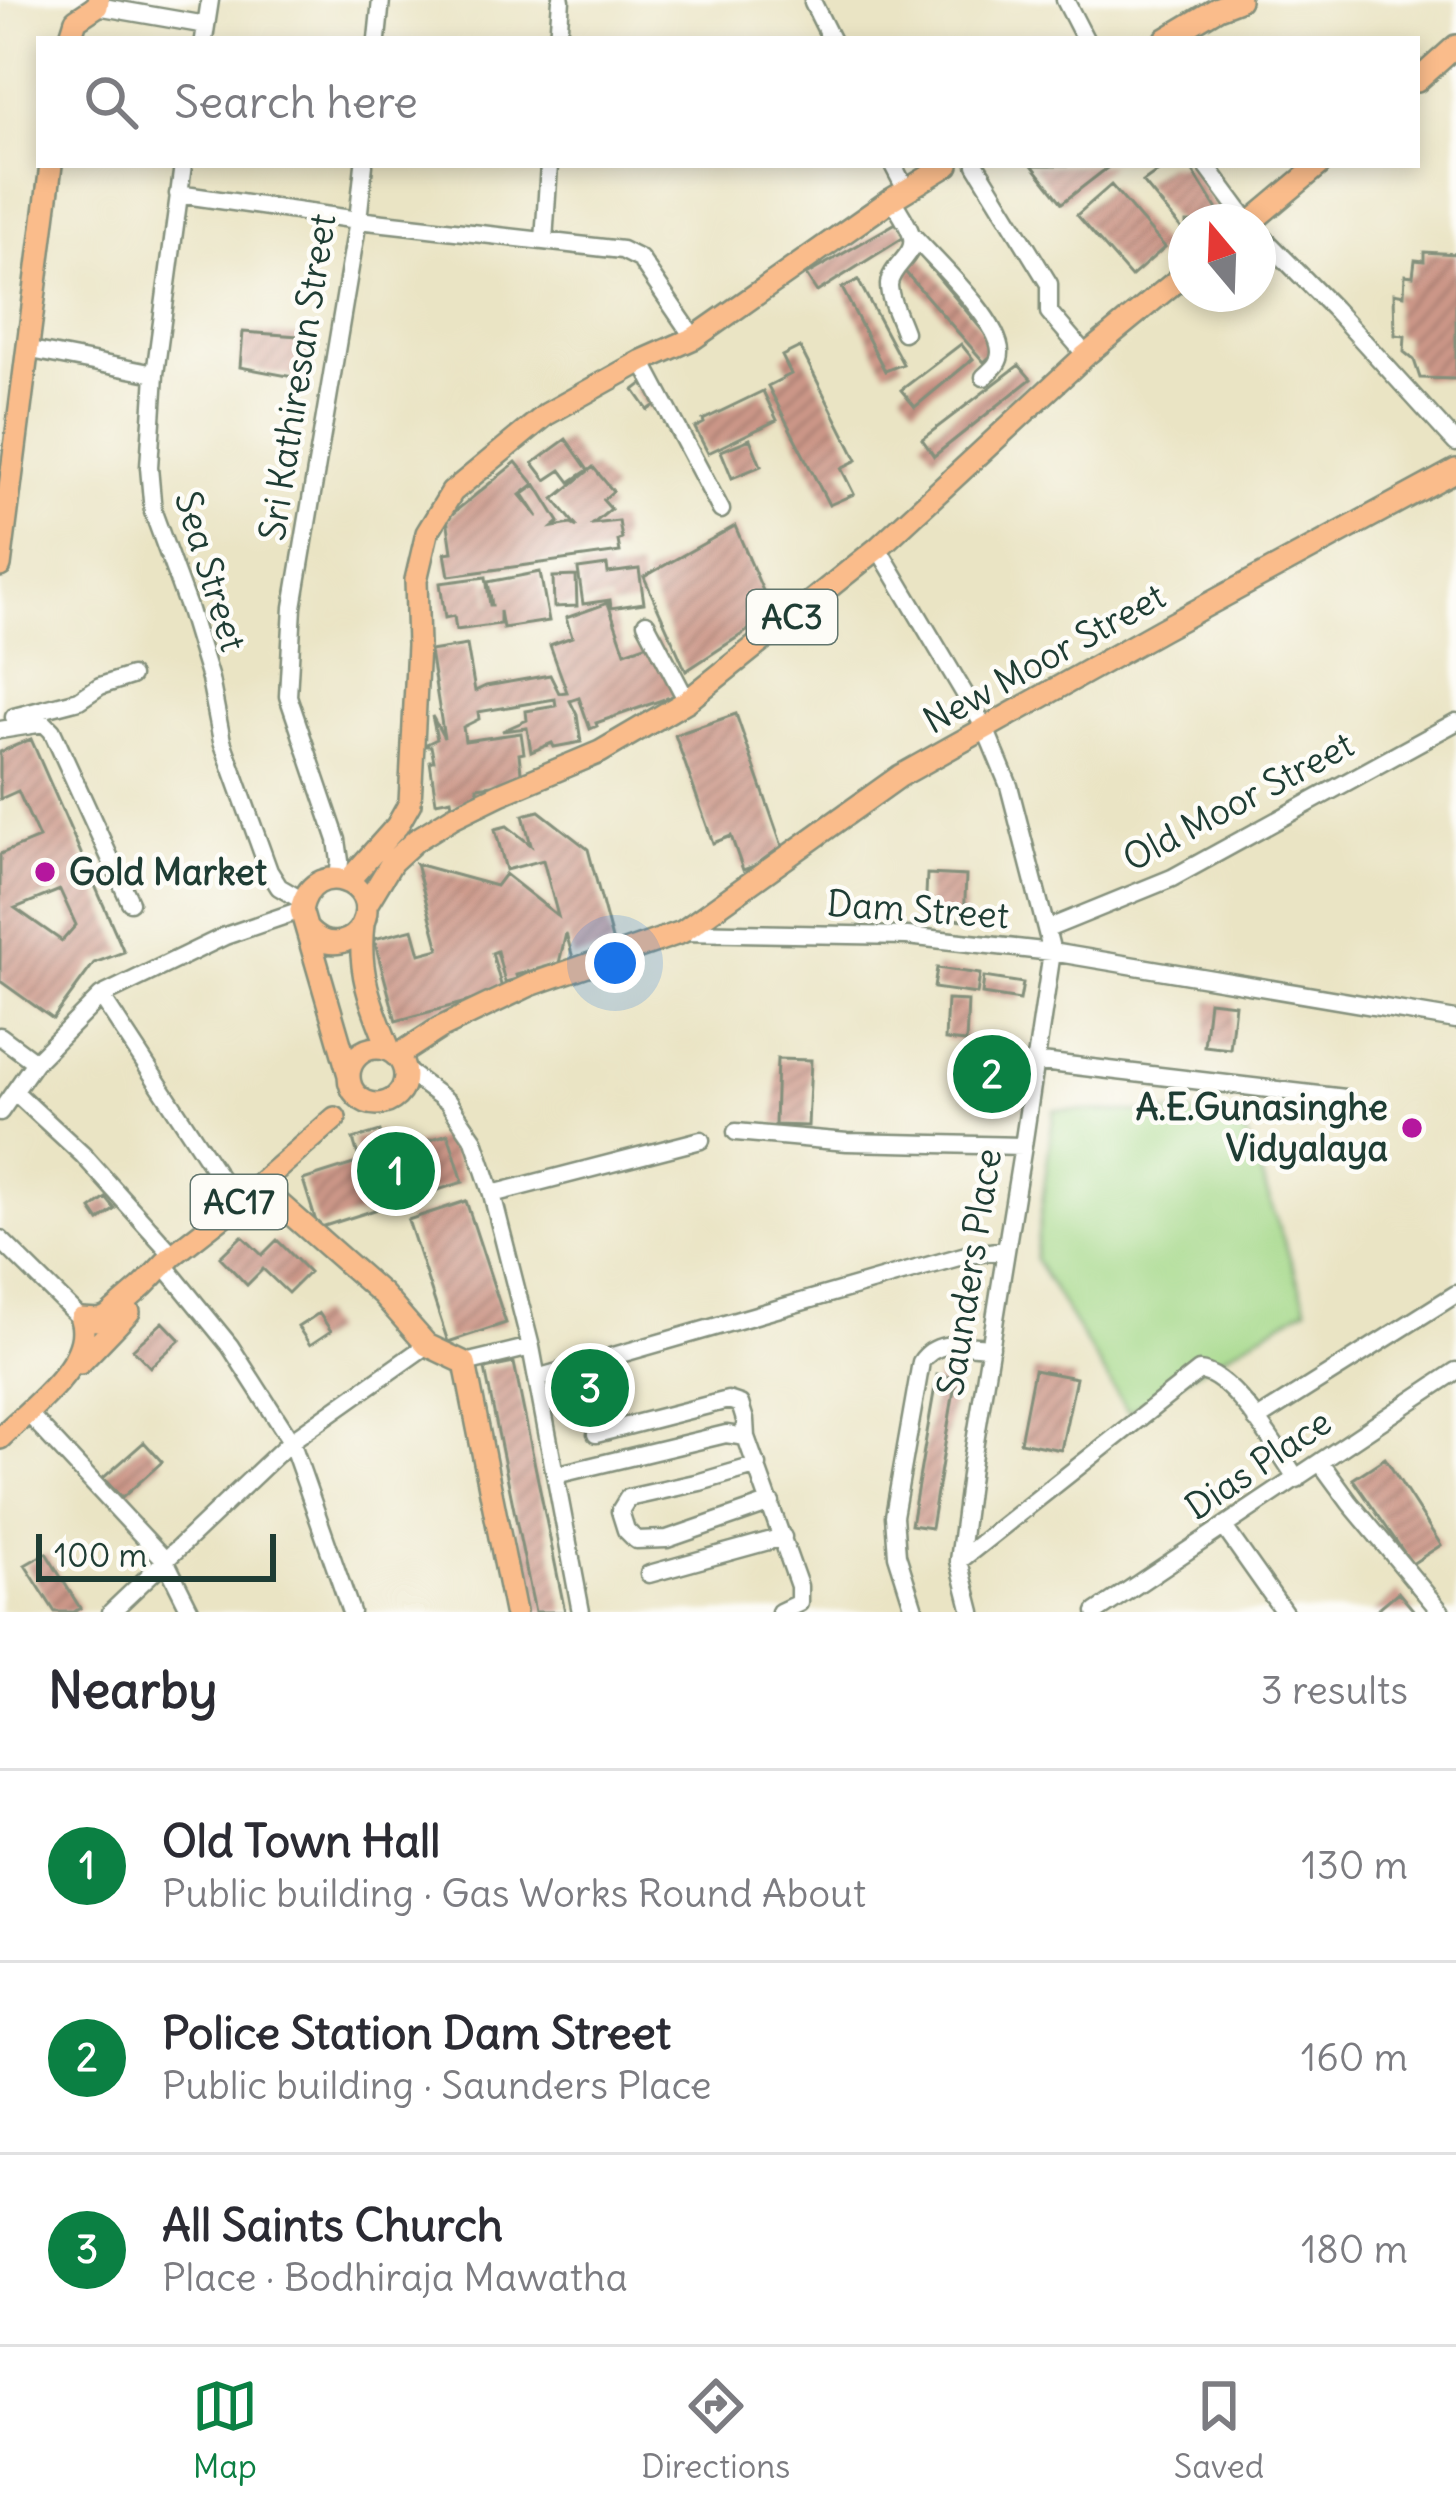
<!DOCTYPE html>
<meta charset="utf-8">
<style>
body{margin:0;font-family:Delius,sans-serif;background:#f7f7f7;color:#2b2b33}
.compass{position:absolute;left:1168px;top:204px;width:108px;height:108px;border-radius:50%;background:#fff;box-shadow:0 6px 18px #0003;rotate:341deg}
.scale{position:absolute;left:36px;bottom:30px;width:240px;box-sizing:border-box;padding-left:12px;border:6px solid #1f3d34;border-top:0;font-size:33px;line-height:42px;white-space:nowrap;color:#1f3d34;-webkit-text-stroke:9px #fdfcf7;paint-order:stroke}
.you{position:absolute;left:615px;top:963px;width:42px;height:42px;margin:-30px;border:9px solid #fff;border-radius:50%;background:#1a73e8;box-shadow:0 0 0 18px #1a73e833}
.badge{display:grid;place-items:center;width:78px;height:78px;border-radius:50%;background:#0b8043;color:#fff;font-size:39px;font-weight:700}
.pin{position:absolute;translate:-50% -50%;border:6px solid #fff;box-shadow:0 3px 12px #0006}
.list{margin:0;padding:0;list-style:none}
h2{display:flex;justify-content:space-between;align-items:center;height:156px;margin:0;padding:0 48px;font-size:51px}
h2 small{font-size:39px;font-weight:400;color:#7c7c81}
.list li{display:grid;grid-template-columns:78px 1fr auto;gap:36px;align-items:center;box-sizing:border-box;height:192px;padding:0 48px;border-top:3px solid #e1e1e2}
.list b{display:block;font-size:45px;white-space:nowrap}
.list p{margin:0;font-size:39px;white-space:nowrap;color:#7c7c81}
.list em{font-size:39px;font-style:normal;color:#7c7c81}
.icon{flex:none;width:66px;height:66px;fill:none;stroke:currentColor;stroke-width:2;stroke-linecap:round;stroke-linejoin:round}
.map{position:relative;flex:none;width:1456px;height:1612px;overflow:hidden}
.search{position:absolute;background:#fff;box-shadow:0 6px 18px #0003;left:36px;right:36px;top:36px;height:132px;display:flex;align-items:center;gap:30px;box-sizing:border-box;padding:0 42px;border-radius:0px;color:#7c7c81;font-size:45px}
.sheet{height:732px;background:#fff}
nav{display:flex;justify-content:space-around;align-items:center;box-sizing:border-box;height:168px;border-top:3px solid #e1e1e2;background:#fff;font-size:33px;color:#7c7c81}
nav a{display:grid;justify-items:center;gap:6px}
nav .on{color:#0b8043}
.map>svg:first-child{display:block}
</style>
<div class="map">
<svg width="1456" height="1612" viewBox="0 0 1456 1612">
<defs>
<pattern id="building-hatch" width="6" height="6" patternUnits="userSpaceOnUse" patternTransform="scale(3)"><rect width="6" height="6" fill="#cc9788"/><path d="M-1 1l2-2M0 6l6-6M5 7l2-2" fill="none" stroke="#a57c70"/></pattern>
</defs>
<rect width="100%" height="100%" fill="#fdfcf7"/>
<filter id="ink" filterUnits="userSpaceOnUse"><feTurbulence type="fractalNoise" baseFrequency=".00833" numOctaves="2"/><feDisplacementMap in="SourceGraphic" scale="24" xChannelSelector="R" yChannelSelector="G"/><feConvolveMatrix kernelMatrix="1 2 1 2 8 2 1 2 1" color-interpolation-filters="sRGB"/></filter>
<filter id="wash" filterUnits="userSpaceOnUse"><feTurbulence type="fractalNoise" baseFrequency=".004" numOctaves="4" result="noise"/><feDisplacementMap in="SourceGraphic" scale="48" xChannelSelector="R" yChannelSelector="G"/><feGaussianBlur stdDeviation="2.7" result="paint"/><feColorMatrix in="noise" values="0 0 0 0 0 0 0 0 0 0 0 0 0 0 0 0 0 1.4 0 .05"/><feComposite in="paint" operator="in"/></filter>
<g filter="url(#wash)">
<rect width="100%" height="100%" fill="#eae4c4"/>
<path fill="#a4d889" stroke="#628a5e" stroke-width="3" d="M1054,1110L1240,1115L1307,1307L1128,1412L1035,1259Z"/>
<g id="blocks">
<path fill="url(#building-hatch)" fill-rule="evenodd" d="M1032,165H1111L1062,203Z
M1167,165H1189L1219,213L1204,222H1186V234L1143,182Z
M1111,185L1165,247L1131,277L1077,215Z
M896,223L906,236L817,292L806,275Z
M917,252L998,349L984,362L900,266Z
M1424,252L1456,254V379L1420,378L1414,360L1404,352L1405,336L1395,335L1394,293L1404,295L1405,275L1413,276L1415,260L1424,261Z
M858,280L903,364L885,371L842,288Z
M243,332L312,337L309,380L240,367Z
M961,344L973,359L915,407L901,390Z
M800,347L857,460L841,468L854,494L829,505L768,386L791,374L782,356Z
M1019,365L1031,379L934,456L922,439Z
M643,383L658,403L648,410L634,390Z
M763,391L777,420L708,453L695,428L704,423L703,420Z
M566,439L588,470L570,482L561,470L546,480L533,463Z
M750,439L761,466L732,478L721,451Z
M516,462L534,484L520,495L538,517L523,494L536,485L559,522L553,527L571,524L577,527L554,499L593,467L613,491L603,500L611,509L593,524L619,521L622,539L618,541L620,552L449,576L445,553L452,552L447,518Z
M735,526L773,614L686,671L644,577Z
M607,565L608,573L639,569L644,603L611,608L610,600L583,604L578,569Z
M540,572L549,621L503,628L500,611V624L456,630L454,616L445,618L440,583L486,577L490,605H492L488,582Z
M576,576L577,606L554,607L553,577Z
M608,603L625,652L660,640L679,694L596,723L597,726L590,729L579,698L570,701L577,715L581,742L554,747L552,743L531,752L527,728L502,731L527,720L526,711L556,706L555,699L478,712L479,719L463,727L465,741L521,733L524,753L519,754L522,781L493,790L492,785L477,787L478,802L452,805L451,799L436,802L430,761H434L431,746H422L437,739L432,716L444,738L430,651L467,645L475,691L486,686L550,675L559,693L567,692L550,645L572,637L566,618Z
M736,714L785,855L743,870L731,836L713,843L675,735Z
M31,739L124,952L94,963L53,1019L0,981V854L39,838L18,791L0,799V752ZM60,890L76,925L62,941L15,908Z
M539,811L588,849L614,947L573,958L566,933L559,963L516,975L517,979L505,982L497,951L492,953L503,992L396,1021L374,939L413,929L420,954L439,949L416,864L496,886L505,874L558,916L543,860L506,870L495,829L507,826L531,845L523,815Z
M927,874L966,876L964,920L925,917Z
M937,968L980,974L977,994L934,988Z
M984,977L1023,983L1020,1000L982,994Z
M947,1000L968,1001L966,1042L945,1040Z
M1209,1001L1235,1004L1230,1049L1204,1046Z
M777,1059L811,1060L808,1126L775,1125Z
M380,1131L387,1154L448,1134L463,1182L318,1228L303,1180L360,1162L353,1139Z
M106,1198L115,1209L99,1221L91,1209Z
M466,1201L506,1323L448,1342L408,1220Z
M242,1236L262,1255L277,1240L309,1272L288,1293L263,1269L247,1285L220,1257Z
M319,1313L331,1331L310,1345L298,1327Z
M163,1322L180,1340L150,1367L133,1349Z
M610,1361L622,1399L571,1414L559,1377Z
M514,1363L565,1612H535L485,1369Z
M1034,1370L1076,1378L1061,1450L1020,1442Z
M937,1375L956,1378L931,1528L911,1525Z
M144,1442L162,1462L122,1498L103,1478Z
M1385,1458L1441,1545L1412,1564L1353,1479Z
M46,1553L80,1608L74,1612H55L25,1565Z
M1398,1592L1415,1612H1374Z"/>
</g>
</g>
<g filter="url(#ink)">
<use href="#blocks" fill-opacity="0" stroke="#84907c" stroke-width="3"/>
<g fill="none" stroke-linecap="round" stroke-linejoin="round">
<defs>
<path id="minor" d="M1065,0L1085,39
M813,3L831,39
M97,6L206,25
M204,39L210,0
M377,39L381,0
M558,39L561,0
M183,165L155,374L149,467L153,512L189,610L210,679L222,741L269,871L279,887L303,901
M893,165L906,190
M976,165L1049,284V312L1086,355
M1206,165L1248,222
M178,194L358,220L622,250L640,259L694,338
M892,199C898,210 907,222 911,234C919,255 890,265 889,285C889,300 899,317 904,332
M1258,232L1333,308L1456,443
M913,236C934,259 1002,323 1000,353C1000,364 991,370 984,377
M544,241L549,165
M26,349L155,374
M642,361L721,510
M878,548L985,728L1009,786L1052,952L1023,1146L971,1467L959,1561L972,1612
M646,623L687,701
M14,717L79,700L100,686L131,676
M0,730L44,723L52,731L130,902
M338,879L340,861L337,840L288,696L293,607L358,220L364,165
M1047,929L1172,878L1456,722
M682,932L907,936L1052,952L1456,1020
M101,996L237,1204
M0,1036L35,1062
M1033,1061L1345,1098
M405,1070L448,1102L474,1140L492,1194L531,1347L581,1612
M16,1093L83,1155L173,1255
M0,1112L35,1062L101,996L225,936L301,910
M736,1132L847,1142L1023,1146
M492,1194L701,1140
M0,1239L81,1319
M164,1265L230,1346L291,1441L351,1612
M465,1363L531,1347
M537,1378L895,1275L966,1255L1005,1250
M27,1412L165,1560L191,1612
M1256,1420L1456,1294
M596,1434L728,1400L740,1404L745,1420L746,1437
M1320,1462L1350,1503L1441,1612
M758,1465L700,1482L628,1498L620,1511L626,1530L636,1540L667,1539L771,1503
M555,1475L726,1434L746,1437L799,1586V1603L780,1612
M1224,1527L1284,1612
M959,1561L1199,1371C1233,1373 1278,1451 1297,1479
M649,1574L783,1537
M111,1612L291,1441L427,1345
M915,1612L897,1555L894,1516L921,1362C937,1338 965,1346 991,1347
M1096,1612L1456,1371"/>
<path id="major" d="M70,39L76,20L97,6L98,0
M1166,39L1218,8L1239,0
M1417,81L1456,46
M1251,222L1319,165
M0,566L51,165
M347,882L397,826L410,803L418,645L416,580L427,533L452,492L547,414L642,361L694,338L892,199L948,165
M366,905L392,862L416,840L453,817L500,794L600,752L687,701L878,548L1086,355L1186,273
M363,924C357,973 372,1007 390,1051
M307,929C316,939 326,945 341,942C350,940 358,934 362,925C383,882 312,855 301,910L349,1075
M349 1076a28 28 0 1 1 56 0a28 28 0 1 1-56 0Z
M397,1056L440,1028L530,985L682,932L900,776L1161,630L1456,470
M258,1185L382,1294L427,1345L465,1363L515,1612
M80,1363L129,1312
M0,1438C28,1410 95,1362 81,1319L100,1320L107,1317L143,1286L173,1255L223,1216L335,1118"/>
</defs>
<use href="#minor" stroke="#84907c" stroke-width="21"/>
<use href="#major" stroke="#84907c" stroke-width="26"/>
<use href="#minor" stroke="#fff" stroke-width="16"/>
<use href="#major" stroke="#fabc8b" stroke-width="21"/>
</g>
</g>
<g fill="#b5179e" stroke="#fdfcf7" stroke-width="4.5">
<circle cx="45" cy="872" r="12"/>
<circle cx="1412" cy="1128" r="12"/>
</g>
<g text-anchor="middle" stroke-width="9" stroke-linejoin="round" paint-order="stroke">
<g fill="#fdfcf7" stroke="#62766e" stroke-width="3">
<rect x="747" y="590" width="90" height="54" rx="9"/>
<rect x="191" y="1175" width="96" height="54" rx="9"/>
</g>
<g font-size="33" font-weight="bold" fill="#1f3d34">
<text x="792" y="629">AC3</text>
<text x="239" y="1214">AC17</text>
</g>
<g font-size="36" fill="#1f3d34" stroke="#fdfcf7">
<text transform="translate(297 377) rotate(-81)" y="13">Sri Kathiresan Street</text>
<text transform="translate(211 571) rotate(73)" y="13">Sea Street</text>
<text transform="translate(1044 658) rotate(-29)" y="13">New Moor Street</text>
<text transform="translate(1238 801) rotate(-28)" y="13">Old Moor Street</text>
<text transform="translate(918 909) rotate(4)" y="13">Dam Street</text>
<text transform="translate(969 1272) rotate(-81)" y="13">Saunders Place</text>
<text transform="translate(1258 1464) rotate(-34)" y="13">Dias Place</text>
</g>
<g font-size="36" font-weight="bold" fill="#1f3d34" stroke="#fdfcf7" text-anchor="start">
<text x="69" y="885">Gold Market</text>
<text x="1388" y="1120" text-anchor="end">A.E.Gunasinghe<tspan x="1388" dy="41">Vidyalaya</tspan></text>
</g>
</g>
</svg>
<svg class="compass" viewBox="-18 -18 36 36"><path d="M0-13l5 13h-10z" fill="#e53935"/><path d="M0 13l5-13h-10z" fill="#7c7c81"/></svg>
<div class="scale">100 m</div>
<div class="you"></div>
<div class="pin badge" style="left:396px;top:1171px">1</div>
<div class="pin badge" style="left:992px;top:1074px">2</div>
<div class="pin badge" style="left:590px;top:1388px">3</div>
<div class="search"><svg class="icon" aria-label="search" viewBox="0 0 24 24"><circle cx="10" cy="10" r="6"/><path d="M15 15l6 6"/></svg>Search here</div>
</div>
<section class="sheet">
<h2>Nearby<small>3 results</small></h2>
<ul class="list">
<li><span class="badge">1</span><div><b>Old Town Hall</b><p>Public building · Gas Works Round About</p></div><em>130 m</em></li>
<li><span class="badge">2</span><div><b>Police Station Dam Street</b><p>Public building · Saunders Place</p></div><em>160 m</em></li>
<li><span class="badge">3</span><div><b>All Saints Church</b><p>Place · Bodhiraja Mawatha</p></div><em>180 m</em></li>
</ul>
</section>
<nav>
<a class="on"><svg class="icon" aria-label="map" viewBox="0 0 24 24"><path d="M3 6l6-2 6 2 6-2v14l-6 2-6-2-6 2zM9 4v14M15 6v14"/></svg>Map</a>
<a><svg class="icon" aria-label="directions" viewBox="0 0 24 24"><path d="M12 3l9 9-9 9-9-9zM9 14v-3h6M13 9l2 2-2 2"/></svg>Directions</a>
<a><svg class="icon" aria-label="saved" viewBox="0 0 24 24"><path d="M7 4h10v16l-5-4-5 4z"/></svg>Saved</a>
</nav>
